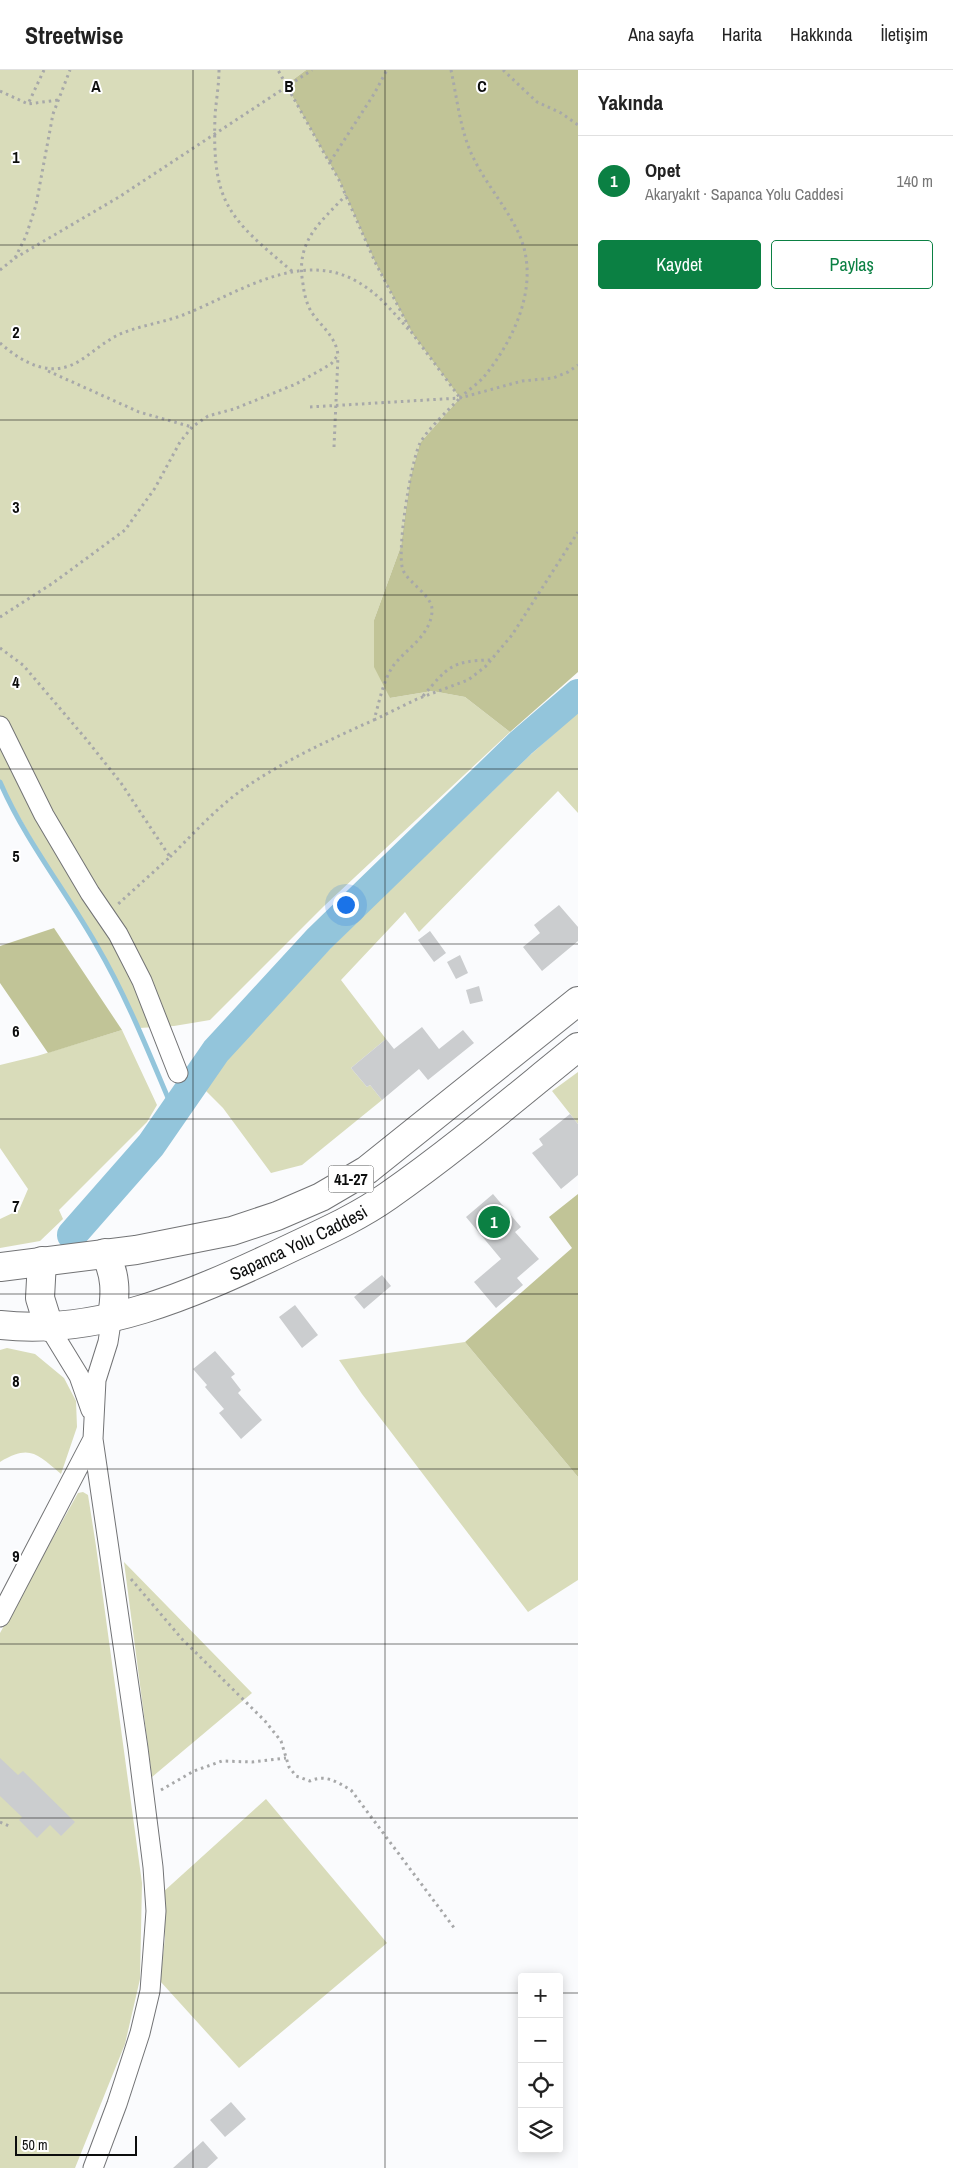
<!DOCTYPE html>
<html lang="tr">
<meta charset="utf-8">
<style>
body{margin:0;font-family:"Archivo Narrow",sans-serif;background:#f2f2f2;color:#222}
.controls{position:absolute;right:15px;bottom:15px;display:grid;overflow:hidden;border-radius:5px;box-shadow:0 2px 12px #0003}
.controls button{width:45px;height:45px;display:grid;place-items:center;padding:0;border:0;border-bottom:1px solid #e0e0e0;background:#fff;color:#222;font:25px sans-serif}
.scale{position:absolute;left:15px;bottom:12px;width:122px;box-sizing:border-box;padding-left:5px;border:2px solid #0c0d0d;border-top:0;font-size:14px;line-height:18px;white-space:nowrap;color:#0c0d0d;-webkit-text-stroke:4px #fff;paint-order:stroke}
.you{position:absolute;left:345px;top:834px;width:18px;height:18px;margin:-12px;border:4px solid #fff;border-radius:50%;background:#1a73e8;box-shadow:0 0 0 8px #1a73e833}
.badge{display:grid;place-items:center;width:32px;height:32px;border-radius:50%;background:#0b8043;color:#fff;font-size:16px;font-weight:700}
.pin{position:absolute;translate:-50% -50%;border:2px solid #fff;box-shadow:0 1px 5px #0006}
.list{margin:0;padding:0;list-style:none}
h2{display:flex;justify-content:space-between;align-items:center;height:65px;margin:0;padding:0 20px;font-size:21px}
h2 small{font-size:16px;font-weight:400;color:#767676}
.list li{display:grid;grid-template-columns:32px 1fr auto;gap:15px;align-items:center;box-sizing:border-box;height:90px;padding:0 20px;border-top:1px solid #e0e0e0}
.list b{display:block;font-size:19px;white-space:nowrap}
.list p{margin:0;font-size:16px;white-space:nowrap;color:#767676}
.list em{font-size:16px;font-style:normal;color:#767676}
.actions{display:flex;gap:10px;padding:15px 20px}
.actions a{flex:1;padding:11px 0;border:1px solid #0b8043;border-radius:5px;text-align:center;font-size:18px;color:#0b8043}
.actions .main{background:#0b8043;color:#fff}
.icon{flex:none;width:28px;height:28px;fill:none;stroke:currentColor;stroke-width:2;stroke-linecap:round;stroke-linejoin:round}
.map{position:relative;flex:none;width:578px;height:2098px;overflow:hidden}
header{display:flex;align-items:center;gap:30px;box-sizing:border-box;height:70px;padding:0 25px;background:#fff;border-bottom:1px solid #e0e0e0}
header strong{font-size:24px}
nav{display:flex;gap:28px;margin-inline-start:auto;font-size:18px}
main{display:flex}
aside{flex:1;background:#fff}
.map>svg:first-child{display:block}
</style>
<header>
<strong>Streetwise</strong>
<nav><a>Ana sayfa</a><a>Harita</a><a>Hakkında</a><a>İletişim</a></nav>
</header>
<main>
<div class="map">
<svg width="578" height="2098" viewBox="0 0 578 2098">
<rect width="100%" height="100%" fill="#fafbfd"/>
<path fill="#d9dcba" d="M0,0H306L286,15L339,110L375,192L412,263L460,328L420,373L410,409L401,476L374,550L390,628L432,621L465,627L510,662L323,837L210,950L174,956L139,958L97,875L57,813L0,712Z
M578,642V743L558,721L419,862L405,842L341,910L386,969L351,998L367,1017L370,1015L382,1030L302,1095L271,1103L223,1038L203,1018L275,934L372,837L528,687Z
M122,960L157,1035L147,1052L59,1140L63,1149L40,1171L0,1178V1149L19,1140L28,1119L0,1078V995L37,986Z
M578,1002V1054L552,1021Z
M465,1272L578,1407V1510L528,1542L362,1324L339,1290Z
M7,1278L35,1284L64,1308L76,1331L77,1357L61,1404C37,1384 30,1374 0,1392V1280Z
M83,1422L88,1425L96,1476L142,1813L140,1909L125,1974L75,2098H0V1563L78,1423Z
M124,1492L252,1623L152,1707Z
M266,1729L387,1873L239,1998L160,1911L165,1868L162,1823Z"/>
<path fill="#c1c497" d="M306,0H578V602L510,662L465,627L432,621L390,628L374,597V550L401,476L410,409L420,373L460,328L412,263L375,192L339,110L286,15Z
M54,858L122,960L48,983L0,913V876Z
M578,1124V1407L465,1272L572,1178L549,1147Z"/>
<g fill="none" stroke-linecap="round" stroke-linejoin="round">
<path stroke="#93c5db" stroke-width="5" d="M0,712C25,770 66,821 97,876C128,929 150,986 174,1042"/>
<path stroke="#93c5db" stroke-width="30" d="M72,1165L151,1075L216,981L319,869L521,673L578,624"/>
</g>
<path fill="#cbcdcf" d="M559,835L578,857V871L542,901L523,877L540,863L534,855Z
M430,861L446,883L434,892L418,870Z
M460,885L468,903L456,909L447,892Z
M479,916L483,931L470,934L466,920Z
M422,957L439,979L463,960L474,973L428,1010L419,999L382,1030L370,1015L367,1017L351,998L386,969L394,979Z
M570,1044L578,1054V1105L561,1119L532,1083L543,1075L539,1069Z
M493,1124L521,1157L515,1162L539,1189L517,1208L523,1215L496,1238L474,1212L501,1189L466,1147Z
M382,1205L391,1216L364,1239L354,1227Z
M295,1235L318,1265L302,1278L279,1247Z
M215,1281L235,1304L231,1307L241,1320L238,1323L262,1350L241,1369L219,1343L224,1339L205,1317L207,1315L193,1299Z
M0,1688L18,1705L23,1701L75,1752L61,1766L50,1755L37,1768L19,1750L22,1747L0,1726Z
M231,2032L246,2049L225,2067L210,2050Z
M203,2071L218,2088L207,2098H173Z"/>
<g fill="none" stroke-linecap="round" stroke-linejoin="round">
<defs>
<path id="minor" d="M0,656L44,745L90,823L118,864L142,911L178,1003
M49,1257L79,1306L91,1340
M0,1547L93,1369
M93,2098L117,2034L140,1963L150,1921L156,1841L153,1797L138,1678L93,1369L96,1310L108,1272L112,1246"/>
<g id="highway">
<path d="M105,1183C116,1205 116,1223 112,1246"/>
<path d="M42,1191L40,1228L49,1257"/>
<path d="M0,1197L136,1180L232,1161L277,1146L321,1127L367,1100L578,931"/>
<path id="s1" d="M0,1255C99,1266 190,1225 278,1184C315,1166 354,1150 388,1126C454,1080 516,1027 578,977"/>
</g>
</defs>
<use href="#minor" stroke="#727375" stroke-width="21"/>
<use href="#highway" stroke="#727375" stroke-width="30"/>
<path stroke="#a7a8a9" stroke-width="3" stroke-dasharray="2.5 4" stroke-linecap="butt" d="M44,0L28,34L58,30
M219,0C219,15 216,31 215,46C212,134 228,147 293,202
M451,0C457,28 460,59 472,85C485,113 506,136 519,164C541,213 515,269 483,308C476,315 467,321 460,328
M503,0L537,32L561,43L578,55
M0,21L28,34
M330,92L374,24L387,0
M15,188L119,127L312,0
M0,200L15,188L26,166L36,135L53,44L70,0
M0,273C24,294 52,309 81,290C93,282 103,273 116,266C138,255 165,253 188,243C239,222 301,180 356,211C377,222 393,242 409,260
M48,301L139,342L192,357
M310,337L460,328L522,311L553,308L568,302L578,295
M334,377L338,286
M0,547L53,513L125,460L155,418L180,372L192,357L208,346L234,339L296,314L331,294L338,285C336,267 322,257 312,243C307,235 304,224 303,214C295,171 320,153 346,125
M0,578L23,595L86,669L121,713L170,787L117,835
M423,626C448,597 451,591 490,590
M374,650L417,629L468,610L485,597L512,565L578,462
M170,787C195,762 219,735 249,715C288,689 331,669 374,650C379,633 383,611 393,596C406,579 430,566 432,542C434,526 409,514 403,500C396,483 411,391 420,373C427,360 449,339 460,328L412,263L375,192L339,110L278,0
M131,1509L182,1569L265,1651L281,1671L289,1697L296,1706L310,1711C326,1704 337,1712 351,1720L455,1859
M161,1720L194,1701L222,1691L252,1692L286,1688
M0,1752L11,1757"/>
<use href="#minor" stroke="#fff" stroke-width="19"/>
<use href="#highway" stroke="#fff" stroke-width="28"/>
</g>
<path fill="none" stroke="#0c0d0d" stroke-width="1" stroke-opacity="0.55" d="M193,0V2098M385,0V2098M0,175H578M0,350H578M0,525H578M0,699H578M0,874H578M0,1049H578M0,1224H578M0,1399H578M0,1574H578M0,1748H578M0,1923H522M559,1923H578"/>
<g text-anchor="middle" stroke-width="4" stroke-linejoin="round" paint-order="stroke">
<rect fill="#fff" stroke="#555656" stroke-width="1" x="328.5" y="1095.5" width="45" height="27" rx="4"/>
<g font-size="16" font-weight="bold" fill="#0c0d0d">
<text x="351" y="1115">41-27</text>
</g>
<g font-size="18" fill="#0c0d0d" stroke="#fff">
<text dy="6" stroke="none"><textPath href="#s1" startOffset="314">Sapanca Yolu Caddesi</textPath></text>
</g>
</g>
<g font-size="16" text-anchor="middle" font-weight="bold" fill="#0c0d0d" stroke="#fff" stroke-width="4" stroke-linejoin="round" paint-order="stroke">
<text x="96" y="22">A</text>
<text x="289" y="22">B</text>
<text x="482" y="22">C</text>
<text x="16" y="93">1</text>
<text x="16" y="268">2</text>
<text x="16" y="443">3</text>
<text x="16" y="618">4</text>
<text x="16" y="792">5</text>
<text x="16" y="967">6</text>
<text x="16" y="1142">7</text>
<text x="16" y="1317">8</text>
<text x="16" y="1492">9</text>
</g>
</svg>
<div class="controls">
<button>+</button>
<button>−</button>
<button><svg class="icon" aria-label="locate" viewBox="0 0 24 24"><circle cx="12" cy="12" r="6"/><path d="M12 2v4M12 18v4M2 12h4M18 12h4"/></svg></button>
<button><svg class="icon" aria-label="layers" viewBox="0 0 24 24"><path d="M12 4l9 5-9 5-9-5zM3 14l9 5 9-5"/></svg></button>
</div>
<div class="scale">50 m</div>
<div class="you"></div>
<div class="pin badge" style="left:494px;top:1152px">1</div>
</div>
<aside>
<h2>Yakında<small></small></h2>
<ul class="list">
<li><span class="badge">1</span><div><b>Opet</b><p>Akaryakıt · Sapanca Yolu Caddesi</p></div><em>140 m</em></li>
</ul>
<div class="actions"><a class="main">Kaydet</a><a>Paylaş</a></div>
</aside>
</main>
